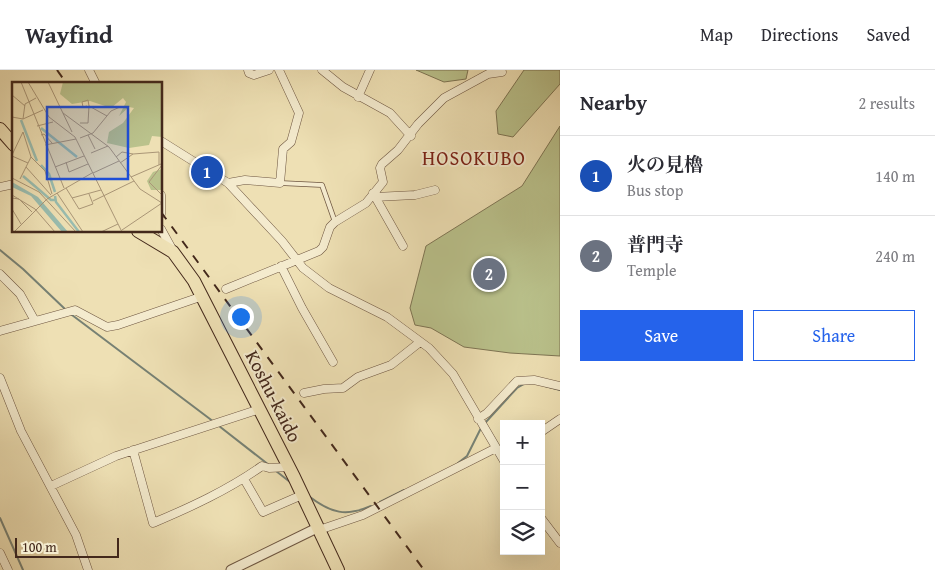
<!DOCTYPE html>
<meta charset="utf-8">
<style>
body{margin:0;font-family:"Gentium Book Plus","Noto Serif JP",serif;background:#f2f2f3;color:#2b2b33}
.controls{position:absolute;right:15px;bottom:15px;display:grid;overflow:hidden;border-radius:0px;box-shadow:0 5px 20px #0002}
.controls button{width:45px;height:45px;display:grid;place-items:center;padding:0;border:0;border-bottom:1px solid #e1e1e2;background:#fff;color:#2b2b33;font:25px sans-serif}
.scale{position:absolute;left:15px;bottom:12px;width:104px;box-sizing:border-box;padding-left:5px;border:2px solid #43281b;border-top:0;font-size:14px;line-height:18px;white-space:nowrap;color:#43281b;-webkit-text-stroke:4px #f4ebce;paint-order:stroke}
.you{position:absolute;left:240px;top:246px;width:18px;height:18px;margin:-12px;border:4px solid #fff;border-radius:50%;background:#1a73e8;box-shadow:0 0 0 8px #1a73e833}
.badge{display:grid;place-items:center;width:32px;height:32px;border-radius:50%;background:#2563eb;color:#fff;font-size:16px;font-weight:700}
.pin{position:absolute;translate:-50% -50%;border:2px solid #fff;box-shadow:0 1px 5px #0006}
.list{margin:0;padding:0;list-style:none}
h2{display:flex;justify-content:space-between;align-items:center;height:65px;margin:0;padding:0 20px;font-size:21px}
h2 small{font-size:16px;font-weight:400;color:#7c7c81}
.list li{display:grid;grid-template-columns:32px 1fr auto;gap:15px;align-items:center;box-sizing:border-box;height:80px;padding:0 20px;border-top:1px solid #e1e1e2}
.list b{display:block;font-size:19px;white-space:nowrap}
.list p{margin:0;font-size:16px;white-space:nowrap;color:#7c7c81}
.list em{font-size:16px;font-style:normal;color:#7c7c81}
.actions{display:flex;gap:10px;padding:15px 20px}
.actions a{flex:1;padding:11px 0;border:1px solid #2563eb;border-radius:0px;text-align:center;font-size:18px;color:#2563eb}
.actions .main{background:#2563eb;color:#fff}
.icon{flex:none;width:28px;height:28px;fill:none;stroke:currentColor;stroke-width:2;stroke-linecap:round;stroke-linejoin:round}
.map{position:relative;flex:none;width:560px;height:500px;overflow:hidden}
header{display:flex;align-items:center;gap:30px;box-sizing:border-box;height:70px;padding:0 25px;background:#fff;border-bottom:1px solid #e1e1e2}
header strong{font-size:24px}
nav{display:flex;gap:28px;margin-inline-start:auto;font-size:18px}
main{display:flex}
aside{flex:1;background:#fff}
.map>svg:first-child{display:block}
</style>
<header>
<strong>Wayfind</strong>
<nav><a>Map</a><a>Directions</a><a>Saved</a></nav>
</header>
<main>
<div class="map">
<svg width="560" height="500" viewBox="0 0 560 500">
<rect width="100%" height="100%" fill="#eee0b4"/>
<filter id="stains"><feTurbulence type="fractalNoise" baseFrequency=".004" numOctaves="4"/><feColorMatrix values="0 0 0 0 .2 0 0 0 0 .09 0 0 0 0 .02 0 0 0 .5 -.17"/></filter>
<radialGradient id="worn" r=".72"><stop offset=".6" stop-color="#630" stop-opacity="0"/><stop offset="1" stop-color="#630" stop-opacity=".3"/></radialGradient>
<path fill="#bac28c" stroke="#7e7554" d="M416,0H468L466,9L444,12Z
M524,0H560V14L513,67L498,64L496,41Z
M560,56V286L510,283L464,277L431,258L415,255L410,238L426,176L522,116Z"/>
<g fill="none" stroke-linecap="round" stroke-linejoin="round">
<path stroke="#778174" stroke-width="2" d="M0,180L23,199L66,240
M72,245L214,352
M545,316L560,320
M485,353L517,318L524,314
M219,356L269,395
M458,393L467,386L482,356
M276,401L290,412
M310,427C331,443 346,447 371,436
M380,432L404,420
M0,448L23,500"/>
<defs>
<path id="service" d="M280,113L322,115L335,152"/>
<path id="minor" d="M89,0L96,14
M248,0L249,3L254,5L269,0
M322,0L343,17L390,43L411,66
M358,27L370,0
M161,71L228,113L282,171L303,198L329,218L387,247L429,278L453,304L504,391
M228,113L245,110L280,113L283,79L291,72L299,43L279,0
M0,117L14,114
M373,123L403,176
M161,125V144
M375,127L415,125L435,120
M161,159L172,179
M281,196L302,238L333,292
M0,204L20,224L35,251
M226,219L319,181L323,177L330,157L335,152L366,133L383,112L380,98L382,94L398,80L418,54L444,28L488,4L502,2
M0,261L75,240L107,257L118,255L203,226
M0,308L21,361L76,465L88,500
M304,323L324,319L343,318L358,307L391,295L420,272
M478,349L487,343L517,311L534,310L560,316
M541,362L560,349
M133,380L153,453C191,437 228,420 262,396L269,398L289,397
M244,409L263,442L302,425
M51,416L116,386L260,339
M541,448L560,473
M319,460L363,445L496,378
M0,483L8,500"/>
<path id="tertiary" d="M231,500L317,458"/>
<path id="trunk" d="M0,59L14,75
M138,161L173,182L194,211L294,407L338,500"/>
</defs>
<use href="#service" stroke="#6e5641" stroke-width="5.5"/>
<use href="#minor" stroke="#6e5641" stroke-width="9"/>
<use href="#tertiary" stroke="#6e5641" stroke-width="11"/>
<use href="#trunk" stroke="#43281b" stroke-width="14"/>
<use href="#service" stroke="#f4ebce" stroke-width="4"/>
<use href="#minor" stroke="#f4ebce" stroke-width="8"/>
<use href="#tertiary" stroke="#f4ebce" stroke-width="9"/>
<use href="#trunk" stroke="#eee0b4" stroke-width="12"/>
<path stroke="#43281b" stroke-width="2" stroke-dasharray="9 9" stroke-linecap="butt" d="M57,0L67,14
M161,142L424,500"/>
</g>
<g text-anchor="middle" stroke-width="4" stroke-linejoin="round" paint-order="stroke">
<g font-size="19" fill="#43281b" stroke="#f4ebce">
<text transform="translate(274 326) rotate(63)" y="7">Koshu-kaido</text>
</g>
<g font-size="20" letter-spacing="1" fill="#7a1f14" stroke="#f4ebce">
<text x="474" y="95">HOSOKUBO</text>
</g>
</g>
<g transform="translate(12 12)">
<rect width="150" height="150" fill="#eee0b4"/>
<path d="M51,0H150V55L140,54L137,63L117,66L95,61L97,50L111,41L122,26L117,25L107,34L114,20L111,16L99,26L78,19L60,22L48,12ZM150,87V108H139L135,99L141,90Z" fill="#bac28c"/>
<path d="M0,100L26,115L56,150H50L19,114L0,105Z" fill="#99bdb0"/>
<path fill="none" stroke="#99bdb0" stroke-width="2.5" d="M9,38L25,79M29,46L65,75M29,83L37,92L43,110M11,94L39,118H43M43,114L44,120L67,150"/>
<path fill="none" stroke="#aa9677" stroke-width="1" d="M9,0L52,106M16,0L37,35L63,55L110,150M36,0L60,50M0,13L13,24M75,24L71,25L70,20L76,18L77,24M51,31L97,65L128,107L150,121M0,35L11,37L31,28M11,37L13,22L24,16M68,41H76L77,24L95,34M25,44L41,40M11,50L19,75L33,89L40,112M29,53L32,52L40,61M76,53L83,67M68,56L81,51L99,29L108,25M33,63L64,57M79,71L96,64M0,73L11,50M0,74L16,81M104,75L110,70L121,72M54,80L57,90L76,82M108,81L121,72L147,70V83M150,83L137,100L150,113M14,85L39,113M43,85L72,74M81,91L107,79M119,95L149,82M0,96L27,110L64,150M8,97L19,75M54,106L67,127L81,122L77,112M45,111L71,150M0,113L23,127L43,150M0,116L7,117L20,130M60,116L89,108M81,119L122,99M0,127L9,142M110,148L150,121M2,150L35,117L80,91M89,150L106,142"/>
<path fill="#1d4ed8" fill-opacity="0.15" stroke="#1d4ed8" stroke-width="2.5" d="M35,25H116V97H35Z"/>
<rect width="150" height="150" fill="none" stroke="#43281b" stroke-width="2.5"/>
</g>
<rect width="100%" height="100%" filter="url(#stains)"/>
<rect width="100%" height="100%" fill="url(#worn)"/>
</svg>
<div class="controls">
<button>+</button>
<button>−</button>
<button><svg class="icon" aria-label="layers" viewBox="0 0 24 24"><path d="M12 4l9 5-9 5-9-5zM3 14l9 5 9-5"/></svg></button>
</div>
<div class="scale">100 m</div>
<div class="you"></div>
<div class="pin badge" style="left:207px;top:102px;background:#1a4fb4">1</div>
<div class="pin badge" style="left:489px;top:204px;background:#6b7280">2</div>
</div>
<aside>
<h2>Nearby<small>2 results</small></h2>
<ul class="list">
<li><span class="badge" style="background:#1a4fb4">1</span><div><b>火の見櫓</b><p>Bus stop</p></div><em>140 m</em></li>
<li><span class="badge" style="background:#6b7280">2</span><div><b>普門寺</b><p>Temple</p></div><em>240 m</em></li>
</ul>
<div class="actions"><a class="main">Save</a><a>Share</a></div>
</aside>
</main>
